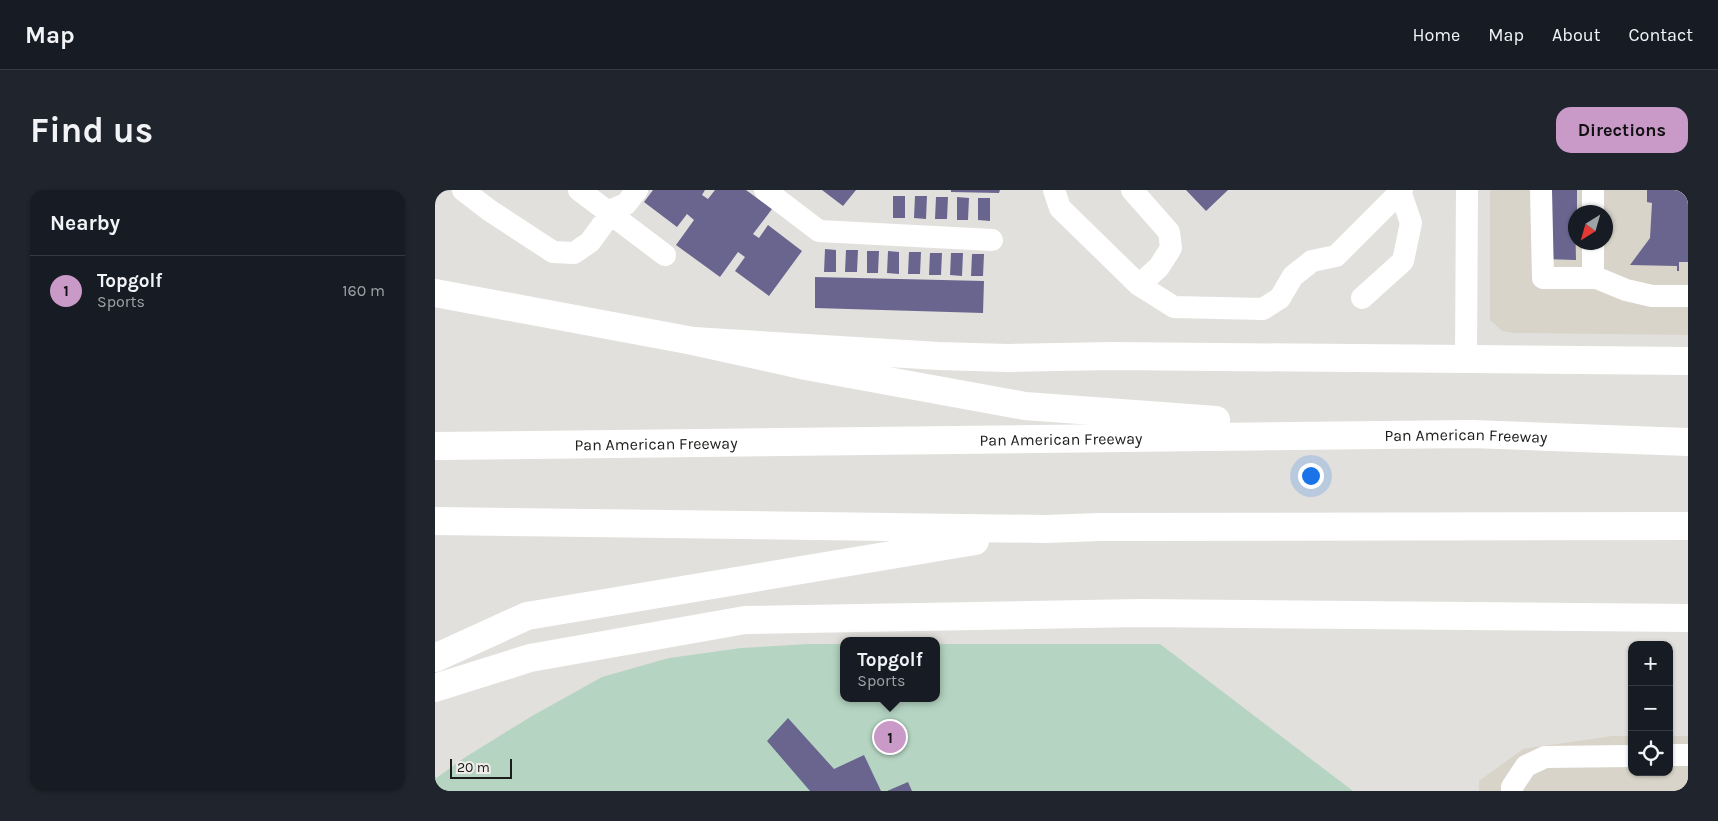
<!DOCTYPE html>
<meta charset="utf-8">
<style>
body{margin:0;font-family:Karla,sans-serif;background:#20242c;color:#f1f3f6}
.controls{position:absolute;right:15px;bottom:15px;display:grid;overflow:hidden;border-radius:10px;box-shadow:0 1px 4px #0004}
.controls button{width:45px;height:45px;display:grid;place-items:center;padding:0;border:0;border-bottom:1px solid #363941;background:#171b24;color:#f1f3f6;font:25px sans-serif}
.compass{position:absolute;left:1133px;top:15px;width:45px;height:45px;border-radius:50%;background:#171b24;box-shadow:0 1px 4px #0004;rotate:217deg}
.scale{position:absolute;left:15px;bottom:12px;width:62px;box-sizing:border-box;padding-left:5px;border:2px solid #1c1c1a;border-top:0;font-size:14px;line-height:18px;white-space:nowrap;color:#1c1c1a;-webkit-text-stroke:4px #efede9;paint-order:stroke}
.you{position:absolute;left:875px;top:285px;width:18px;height:18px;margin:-12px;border:4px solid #fff;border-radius:50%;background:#1a73e8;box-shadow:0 0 0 8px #1a73e833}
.badge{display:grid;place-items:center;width:32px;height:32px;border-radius:50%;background:#c999c7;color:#111;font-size:16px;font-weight:700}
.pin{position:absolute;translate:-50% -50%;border:2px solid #fff;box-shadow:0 1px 5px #0006}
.popup{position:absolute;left:405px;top:447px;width:100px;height:65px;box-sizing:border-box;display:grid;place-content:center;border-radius:10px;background:#171b24;filter:drop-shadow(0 1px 4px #0005);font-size:16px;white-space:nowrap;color:#9ea1a6}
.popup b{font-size:19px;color:#f1f3f6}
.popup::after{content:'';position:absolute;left:50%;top:100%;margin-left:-10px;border:10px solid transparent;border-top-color:#171b24}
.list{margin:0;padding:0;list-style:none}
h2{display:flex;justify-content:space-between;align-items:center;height:65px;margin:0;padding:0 20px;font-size:21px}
h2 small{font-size:16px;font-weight:400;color:#9ea1a6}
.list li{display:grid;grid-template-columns:32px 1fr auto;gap:15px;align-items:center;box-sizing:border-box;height:70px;padding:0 20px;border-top:1px solid #363941}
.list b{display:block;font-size:19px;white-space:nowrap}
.list p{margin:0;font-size:16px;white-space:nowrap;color:#9ea1a6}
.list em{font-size:16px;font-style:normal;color:#9ea1a6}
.icon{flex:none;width:28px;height:28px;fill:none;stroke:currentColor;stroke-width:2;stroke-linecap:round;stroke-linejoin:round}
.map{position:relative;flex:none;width:1253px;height:601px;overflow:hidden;border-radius:15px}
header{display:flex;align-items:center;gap:30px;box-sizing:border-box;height:70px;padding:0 25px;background:#171b24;border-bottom:1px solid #363941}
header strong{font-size:24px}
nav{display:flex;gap:28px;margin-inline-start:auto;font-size:18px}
.intro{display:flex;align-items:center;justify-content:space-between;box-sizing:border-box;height:120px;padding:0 30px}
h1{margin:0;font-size:35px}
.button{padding:12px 22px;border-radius:15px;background:#c999c7;color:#111;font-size:18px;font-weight:700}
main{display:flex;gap:30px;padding:0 30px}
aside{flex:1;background:#171b24;border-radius:15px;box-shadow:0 1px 4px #0004}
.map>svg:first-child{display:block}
</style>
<header>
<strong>Map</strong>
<nav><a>Home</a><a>Map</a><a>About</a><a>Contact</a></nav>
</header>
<div class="intro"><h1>Find us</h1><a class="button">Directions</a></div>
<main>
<aside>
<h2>Nearby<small></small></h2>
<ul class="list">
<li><span class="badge">1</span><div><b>Topgolf</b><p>Sports</p></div><em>160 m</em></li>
</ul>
</aside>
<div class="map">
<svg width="1253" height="601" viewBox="0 0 1253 601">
<rect width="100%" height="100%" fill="#e2e0dc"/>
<path fill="#d8d4c9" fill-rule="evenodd" d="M1055,0H1253V145L1079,143L1067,141L1055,130ZM1140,22H1170V52H1140Z
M1177,546H1197V582H1234V546H1253V601H1044V591L1088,559Z"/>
<path fill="#b5d5c2" d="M373,454H409V508H501V454H725L918,601H0V589L29,568L97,526L167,487L234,468L306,458Z"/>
<path fill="#69658e" d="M218,0H270L267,5L273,9L280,0H311L337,19L318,44L324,48L333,35L367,61L334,106L300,81L310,67L303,62L285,87L241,55L259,30L252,24L242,37L209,12Z
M387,0H421L408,16Z
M516,0H565L564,3L516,2Z
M751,0H793L771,21Z
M1111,0H1142V22H1140L1141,70L1109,69Z
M1212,0H1253V72H1244V81H1242V76L1195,75L1215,48L1217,13L1212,12Z
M458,6H470V28H458Z
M480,6H492L491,29L479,28Z
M501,7H513L512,29H500Z
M522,7L534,8L533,30H522Z
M543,8H555V31L543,30Z
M390,59L401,60V82H389Z
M411,60H423L422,82H410Z
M432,61H444L443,83H432Z
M453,61L464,62V84L452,83Z
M474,62H486L485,84H473Z
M495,63H507L506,85H494Z
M516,63H528L527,86L515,85Z
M537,64H549L548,86H536Z
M380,87L549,91L548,123L380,118Z
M353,528L399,579L429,565L446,601H375L332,551Z
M473,592L477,601H452Z"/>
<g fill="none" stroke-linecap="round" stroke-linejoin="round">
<path stroke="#fff" stroke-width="22" d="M28,0L54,20L118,62L139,63L155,52L179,19L191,14L202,0
M144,0L230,65
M330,0L384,41L557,50
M619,0L625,18L704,95L739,117L828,119L845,108L858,86L877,71L901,66L967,0
M697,0L734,42L736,58L724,77L704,95
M1106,0L1108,88H1162L1191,100L1217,106H1253
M1158,0V22
M1158,52V88
M927,108L968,71L976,33L965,1
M1031,169L1032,0
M1234,565H1253
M1077,601V597L1091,576L1110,567L1197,566"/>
<path stroke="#fff" stroke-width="28" d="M0,103L258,151L503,166L574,168L678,166L1253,171
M0,498L95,468L310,430L706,423L1253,428"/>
<g stroke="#fff" stroke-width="28">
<path d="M258,151L371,176L590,216L781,230"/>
<path id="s1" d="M0,256L1037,244L1253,252"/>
<path d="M0,331L610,339L665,337L1253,336"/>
<path d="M0,468L92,426L540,351"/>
</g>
</g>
<g text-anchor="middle" stroke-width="4" stroke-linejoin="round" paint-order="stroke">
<g font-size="16" fill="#1c1c1a" stroke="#efede9">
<text dy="6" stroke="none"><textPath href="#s1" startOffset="1031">Pan American Freeway</textPath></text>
<text dy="6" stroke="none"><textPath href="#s1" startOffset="626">Pan American Freeway</textPath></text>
<text dy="6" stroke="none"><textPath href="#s1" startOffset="221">Pan American Freeway</textPath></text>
</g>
</g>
</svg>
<div class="controls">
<button>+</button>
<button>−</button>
<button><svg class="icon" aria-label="locate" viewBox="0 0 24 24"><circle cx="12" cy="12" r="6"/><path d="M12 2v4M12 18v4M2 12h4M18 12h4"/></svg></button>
</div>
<svg class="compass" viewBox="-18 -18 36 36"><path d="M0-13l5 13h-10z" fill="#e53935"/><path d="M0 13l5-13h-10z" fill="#9ea1a6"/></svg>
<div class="scale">20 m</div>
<div class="you"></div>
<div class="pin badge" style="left:455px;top:547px">1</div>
<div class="popup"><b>Topgolf</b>Sports</div>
</div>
</main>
